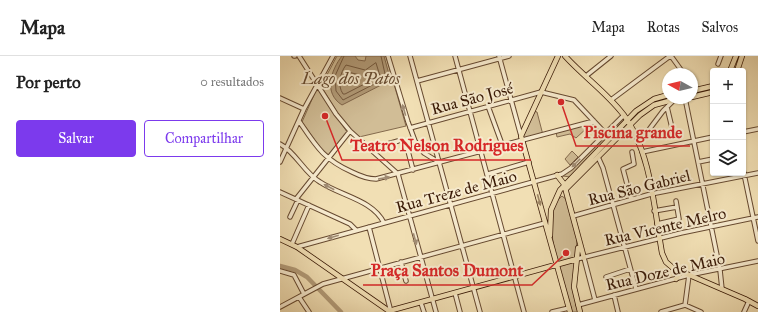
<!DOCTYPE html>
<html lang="pt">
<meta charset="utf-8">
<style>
body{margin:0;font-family:"IM FELL Great Primer",serif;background:#f2f2f2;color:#222}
.controls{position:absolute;right:12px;top:12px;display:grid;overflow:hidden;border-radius:4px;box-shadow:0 1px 3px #0004}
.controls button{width:36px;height:36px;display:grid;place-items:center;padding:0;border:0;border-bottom:1px solid #e0e0e0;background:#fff;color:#222;font:20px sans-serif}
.compass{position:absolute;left:382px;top:12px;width:36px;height:36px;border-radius:50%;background:#fff;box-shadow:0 1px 3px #0004;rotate:278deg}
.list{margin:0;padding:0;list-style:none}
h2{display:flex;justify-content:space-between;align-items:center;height:52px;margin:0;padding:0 16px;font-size:17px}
h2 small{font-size:13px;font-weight:400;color:#767676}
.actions{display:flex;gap:8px;padding:12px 16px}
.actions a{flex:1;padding:9px 0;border:1px solid #7c3aed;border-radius:4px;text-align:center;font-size:14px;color:#7c3aed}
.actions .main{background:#7c3aed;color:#fff}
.icon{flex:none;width:22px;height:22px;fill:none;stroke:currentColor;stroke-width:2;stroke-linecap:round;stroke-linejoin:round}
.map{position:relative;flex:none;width:478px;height:256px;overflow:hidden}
header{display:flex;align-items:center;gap:24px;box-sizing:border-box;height:56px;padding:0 20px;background:#fff;border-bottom:1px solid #e0e0e0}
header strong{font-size:19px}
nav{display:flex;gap:22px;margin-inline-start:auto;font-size:14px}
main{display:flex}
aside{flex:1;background:#fff}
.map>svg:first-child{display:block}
</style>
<header>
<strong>Mapa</strong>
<nav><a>Mapa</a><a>Rotas</a><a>Salvos</a></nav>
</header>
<main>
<aside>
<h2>Por perto<small>0 resultados</small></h2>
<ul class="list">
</ul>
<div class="actions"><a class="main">Salvar</a><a>Compartilhar</a></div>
</aside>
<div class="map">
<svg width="478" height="256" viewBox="0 0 478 256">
<rect width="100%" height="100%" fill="#f1dfb4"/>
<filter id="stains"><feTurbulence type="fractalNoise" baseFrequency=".005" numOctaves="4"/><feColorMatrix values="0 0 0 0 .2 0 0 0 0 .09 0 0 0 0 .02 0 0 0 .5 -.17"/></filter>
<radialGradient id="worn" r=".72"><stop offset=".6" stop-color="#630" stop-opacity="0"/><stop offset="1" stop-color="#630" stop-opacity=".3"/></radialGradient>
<path fill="#d1bd96" stroke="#846a4d" d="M57,0H106L126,70L79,81L62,64L41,30Z
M37,32L67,76L47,101L22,66Z
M253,55L257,56L263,79L244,84L242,79Z
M342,62L345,66L290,121L283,120Z
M305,68L308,71L296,82L290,78L277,81L276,76Z
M292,95L298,101L290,109L285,103Z
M282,140L287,144L297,183L293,234L298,256H291C284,232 257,156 282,140Z"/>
<path fill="#b29b78" stroke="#81664a" d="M62,0H75L78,4L85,5L86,0H104L110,22L107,26L62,49C43,37 51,14 62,0Z"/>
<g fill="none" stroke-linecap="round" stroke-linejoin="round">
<path stroke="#74593e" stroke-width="1" d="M64,0L55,20L56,35L63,44L104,23L105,18L101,0
M96,7L100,20L65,38H63C57,29 60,17 66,9L85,14Z
M68,16L80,19L81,22L67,29L66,21Z"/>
<path stroke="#b29b78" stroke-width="4.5" d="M0,210L15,214L27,221L61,256"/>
<defs>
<path id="minor" d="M14,0H15
M19,0L56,58L70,75L118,118L156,256
M108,0L128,66L135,85L144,97L160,107
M130,0L200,256
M175,0L244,256
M219,0L241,80
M391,0L404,18
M438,8L441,0
M306,20L331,0
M137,25L229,0
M412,29L416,35
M0,42L24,53
M405,42L440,214L442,233
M331,44L390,0
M208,50L223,91
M387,51L393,76
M19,65C36,90 43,103 72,116C80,120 87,123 96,123L314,65
M130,72L261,36L294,44L325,77
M463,76L478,73
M359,87L383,55L394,44
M0,88C16,96 24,117 40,126C61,140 93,144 104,167
M90,93L118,85
M128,95L133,114
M362,96L433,81
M318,101L323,112L356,233
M0,106L24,53L53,0
M418,106L433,103
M463,113L478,185
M208,118L249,106
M0,136L70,168L76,174
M16,143L70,75
M351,143L343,113L354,108L352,96
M374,155L397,151
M293,160L371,138L478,117
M10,161L18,144
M377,168L399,163L396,145
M89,171L111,256
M12,188L29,149
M17,191L282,118L291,112L344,59
M304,202L315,244
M297,203L401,177L478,161
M121,206L126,225
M0,215L14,219L24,238
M326,221L350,213
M175,237L180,256
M334,239L338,256
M19,241L29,256
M141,247L144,256
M298,249L409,219L478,205
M405,249L409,219
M0,251L43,228L265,167
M272,256L289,252
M381,256L405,249L421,256
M464,256L469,245"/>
<path id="major" d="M278,0L241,80L290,256
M285,0C303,20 326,36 343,58C371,95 374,152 382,197L386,206L393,212L465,243L478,250
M450,15L456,0
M457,15L462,0
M412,35L433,30
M412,41L433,36
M277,119L284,128L304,202
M286,133L360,59L374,49L400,42
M270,180L271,154L280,134L356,55L374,43L388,39
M0,183L17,191L109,255L297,203
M298,192L294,231L300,256
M396,223L401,216"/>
</defs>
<use href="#minor" stroke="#664930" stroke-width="5.5"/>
<use href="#major" stroke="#371704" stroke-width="6"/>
<use href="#minor" stroke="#f6eace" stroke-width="3.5"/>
<use href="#major" stroke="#f1dfb4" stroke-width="4.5"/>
</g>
<defs><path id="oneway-solid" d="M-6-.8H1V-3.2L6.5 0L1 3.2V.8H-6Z"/></defs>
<g fill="#a08b73">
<use href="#oneway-solid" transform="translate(124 54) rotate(-106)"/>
<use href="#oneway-solid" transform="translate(296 107) rotate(135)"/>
<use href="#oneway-solid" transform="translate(104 122) rotate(-11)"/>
<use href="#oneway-solid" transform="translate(49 131) rotate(-152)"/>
<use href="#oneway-solid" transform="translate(53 181) rotate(164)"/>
<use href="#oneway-solid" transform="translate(135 183) rotate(74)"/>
</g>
<use fill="#9d8565" href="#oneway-solid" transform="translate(259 144) rotate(75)"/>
<g text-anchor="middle" stroke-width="4" stroke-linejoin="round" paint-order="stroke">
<g font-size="16" fill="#371704" stroke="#f6eace">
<text transform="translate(192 42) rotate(-15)" y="6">Rua São José</text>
<text transform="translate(359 131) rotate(-14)" y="6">Rua São Gabriel</text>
<text transform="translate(176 135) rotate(-15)" y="6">Rua Treze de Maio</text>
<text transform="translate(385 170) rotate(-13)" y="6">Rua Vicente Melro</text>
<text transform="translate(385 215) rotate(-13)" y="6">Rua Doze de Maio</text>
</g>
<g font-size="17" font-style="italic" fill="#684c32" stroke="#f6eace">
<text x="71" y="28">Lago dos Patos</text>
</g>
</g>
<path fill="none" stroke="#d62828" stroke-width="1.5" d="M281 46L296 90H410M45 60L62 104H251M286 197L252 229H83"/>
<g fill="#d62828" stroke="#f6eace" stroke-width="1.5">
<circle cx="281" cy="46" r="4"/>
<circle cx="45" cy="60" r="4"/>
<circle cx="286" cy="197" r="4"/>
</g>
<g font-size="17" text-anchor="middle" font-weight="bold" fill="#d62828" stroke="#f6eace" stroke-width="4" stroke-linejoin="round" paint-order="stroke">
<text x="353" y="82">Piscina grande</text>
<text x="157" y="95">Teatro Nelson Rodrigues</text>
<text x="167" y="220">Praça Santos Dumont</text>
</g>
<rect width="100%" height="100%" filter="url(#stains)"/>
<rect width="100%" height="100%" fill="url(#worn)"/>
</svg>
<div class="controls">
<button>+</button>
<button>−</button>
<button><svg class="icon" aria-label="layers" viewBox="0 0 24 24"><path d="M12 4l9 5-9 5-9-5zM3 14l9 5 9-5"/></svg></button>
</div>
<svg class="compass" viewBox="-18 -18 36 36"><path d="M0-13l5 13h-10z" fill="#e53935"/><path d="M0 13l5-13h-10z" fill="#767676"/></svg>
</div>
</main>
